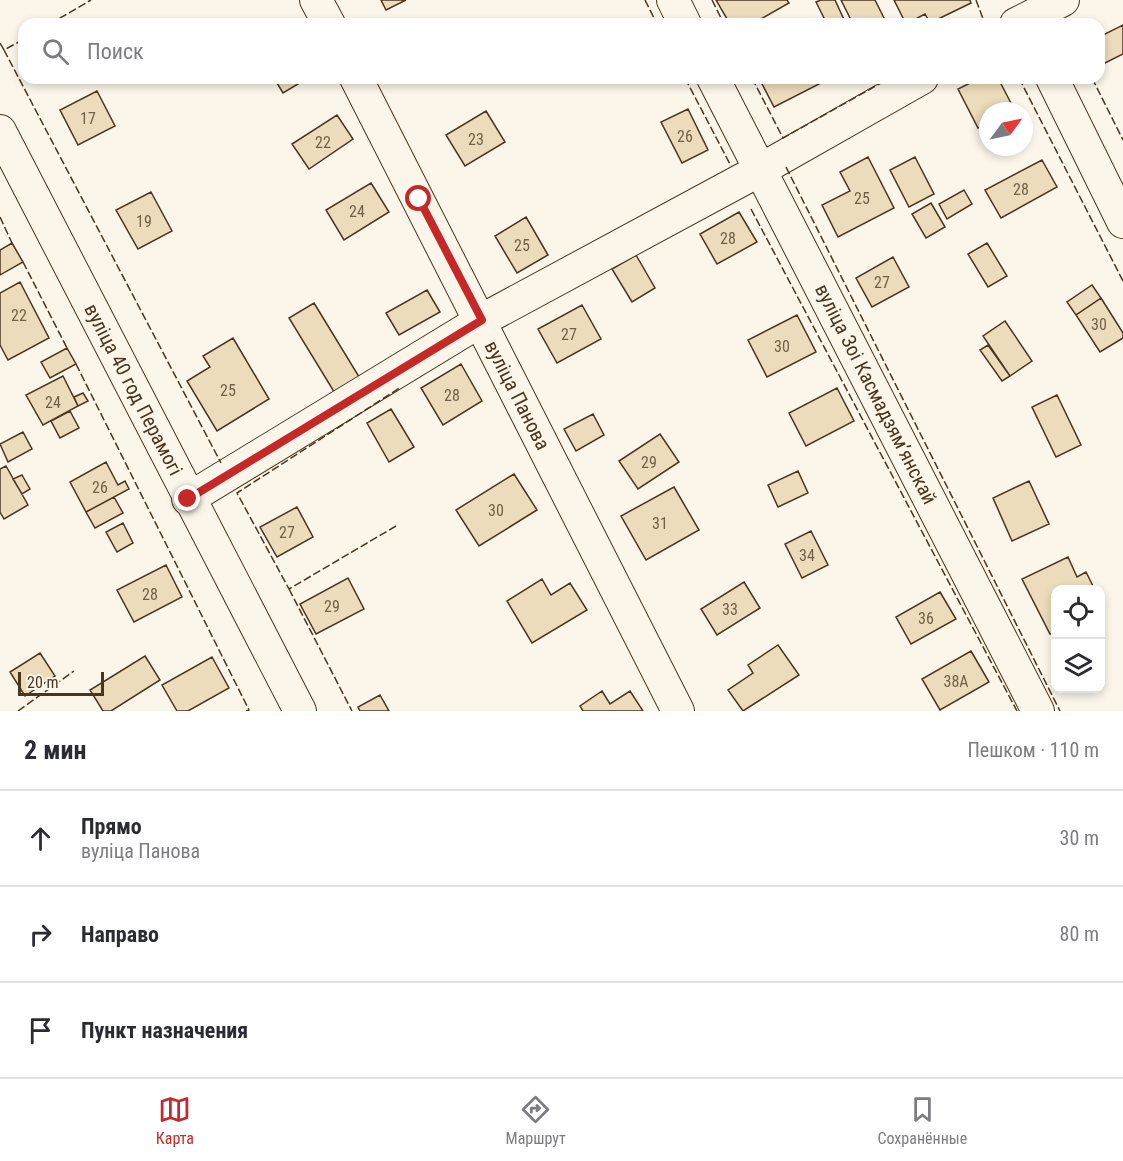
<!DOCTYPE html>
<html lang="ru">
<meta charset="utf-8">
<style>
body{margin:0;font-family:"Roboto Condensed",sans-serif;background:#f7f7f7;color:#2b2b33}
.controls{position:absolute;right:18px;bottom:18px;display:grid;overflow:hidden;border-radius:12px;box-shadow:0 3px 9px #0003}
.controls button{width:54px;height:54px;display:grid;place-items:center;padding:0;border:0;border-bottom:2px solid #e1e1e2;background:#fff;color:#2b2b33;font:30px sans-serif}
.compass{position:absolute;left:979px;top:102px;width:54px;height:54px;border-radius:50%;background:#fff;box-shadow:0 3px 9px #0003;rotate:57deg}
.scale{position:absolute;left:18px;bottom:15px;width:86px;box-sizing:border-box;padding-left:6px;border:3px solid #4a3520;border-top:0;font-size:16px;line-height:21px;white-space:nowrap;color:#4a3520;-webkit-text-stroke:4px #fbf6e9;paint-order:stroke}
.stop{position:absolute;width:18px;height:18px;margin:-14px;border:4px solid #c62828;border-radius:50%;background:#fff}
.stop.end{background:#c62828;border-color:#fff;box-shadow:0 2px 6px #0008}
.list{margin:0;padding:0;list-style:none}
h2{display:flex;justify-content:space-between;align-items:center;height:78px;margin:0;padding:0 24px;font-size:26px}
h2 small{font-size:20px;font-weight:400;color:#7c7c81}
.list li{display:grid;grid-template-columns:39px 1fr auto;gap:18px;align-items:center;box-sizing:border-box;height:96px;padding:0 24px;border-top:2px solid #e1e1e2}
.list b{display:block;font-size:22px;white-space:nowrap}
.list p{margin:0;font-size:20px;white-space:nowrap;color:#7c7c81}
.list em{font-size:20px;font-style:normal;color:#7c7c81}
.icon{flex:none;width:33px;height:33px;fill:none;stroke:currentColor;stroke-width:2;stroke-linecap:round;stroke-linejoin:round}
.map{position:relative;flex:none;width:1123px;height:711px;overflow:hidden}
.search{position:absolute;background:#fff;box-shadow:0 3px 9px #0003;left:18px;right:18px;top:18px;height:66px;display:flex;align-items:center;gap:15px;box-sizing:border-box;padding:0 21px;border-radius:18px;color:#7c7c81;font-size:22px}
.sheet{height:366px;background:#fff}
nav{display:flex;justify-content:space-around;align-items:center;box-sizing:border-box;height:84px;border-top:2px solid #e1e1e2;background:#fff;font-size:16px;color:#7c7c81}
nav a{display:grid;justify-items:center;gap:3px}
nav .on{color:#c62828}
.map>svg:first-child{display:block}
</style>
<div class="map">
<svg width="1123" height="711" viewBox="0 0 1123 711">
<rect width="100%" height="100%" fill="#fbf6e9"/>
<path fill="#ecdcbc" stroke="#4a3520" stroke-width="1.5" d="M381,0H406L386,10Z
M716,0H787L789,3L752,24H730Z
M821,0H835L846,24H827L816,2Z
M841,0H875L887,24H853Z
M894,0H970L971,3L930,23L925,14L906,24Z
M1123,25V54L1099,66V37Z
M274,78H308L283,93Z
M759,78H823L825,81L774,107Z
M980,78H998L1014,109L988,111V123L978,128L958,89Z
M97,91L115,126L78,145L60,110Z
M688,109L708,150L682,163L661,122Z
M486,111L505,142L465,166L446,135Z
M337,115L353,139L309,169L292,144Z
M868,157L894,208L838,237L822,205L850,191L840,172Z
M915,157L934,194L909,207L890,170Z
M1042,160L1057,187L1001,218L985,190Z
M371,183L389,212L344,240L326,210Z
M964,190L972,204L947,219L939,204Z
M151,192L172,231L138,249L116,210Z
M931,203L945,227L926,238L912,214Z
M739,212L757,242L717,264L700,234Z
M526,217L548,255L517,273L495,236Z
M12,243L23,262L0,275V250Z
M987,243L1007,276L988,287L968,254Z
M636,255L655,288L632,302L612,269Z
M893,257L909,287L872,307L856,278Z
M20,282L49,338L8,360L0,345V293Z
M1092,285L1101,298L1076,315L1067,302Z
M427,290L440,312L399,335L386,313Z
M1101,298L1123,333V338L1100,352L1076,315Z
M314,303L361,380L336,395L289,318Z
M582,305L601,339L557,363L538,329Z
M797,315L816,352L767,377L748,340Z
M1005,321L1032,361L1010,376L983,336Z
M233,338L269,399L217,431L187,381L210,367L203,356Z
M988,345L1010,376L1002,381L980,350Z
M67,348L76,364L50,378L41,362Z
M461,364L482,401L443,425L421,388Z
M63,376L78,406L43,425L26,395Z
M837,388L854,421L806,446L789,413Z
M83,393L88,401L78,406L74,397Z
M1057,395L1081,445L1056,457L1032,407Z
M391,409L414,447L389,462L367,423Z
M70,411L79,428L60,438L51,421Z
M593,414L604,435L576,451L564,429Z
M23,432L32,449L8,462L0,444Z
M660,434L679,462L638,489L619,461Z
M106,462L118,485L125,481L129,489L86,512L70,482Z
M6,466L28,505L4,519L0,512V469Z
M798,471L808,493L778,507L768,485Z
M514,474L537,510L479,546L456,510Z
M22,475L30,489L22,494L13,479Z
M1029,481L1049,524L1012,541L993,498Z
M674,487L699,530L646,560L621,516Z
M114,497L123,513L95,528L86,512Z
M297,507L313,537L277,557L260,527Z
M123,523L133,543L117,552L106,532Z
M811,531L828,565L802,578L785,544Z
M1068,557L1077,577L1086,572L1095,590H1056V632L1050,634L1022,579Z
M166,565L182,597L134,622L117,590Z
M348,578L364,609L316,634L300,604Z
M542,579L551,595L570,583L587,610L532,643L507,601Z
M744,582L760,608L717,635L701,609Z
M940,592L956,619L911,644L896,617Z
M778,645L799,675L743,711L728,690L753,673L748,665Z
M971,651L989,682L940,710L922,679Z
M40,653L55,676L25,696L10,672Z
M145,656L160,680L111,711H103L90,690Z
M212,657L229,688L188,711H177L162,685Z
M602,691L610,704L630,691L643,711H583L580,706Z
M380,695L389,711H360L358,707Z"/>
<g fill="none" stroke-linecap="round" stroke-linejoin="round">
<defs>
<g id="minor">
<path d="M316,0L329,24"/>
<path d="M673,0L685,24"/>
<path d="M1016,24L1063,0"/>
<path id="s1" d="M356,78L678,711"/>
<path d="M713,78L1038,711"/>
<path d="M1052,78L1123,222"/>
<path id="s2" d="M0,131L300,711"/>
<path d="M188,499L482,320L760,170L922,78"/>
</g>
</defs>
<use href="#minor" stroke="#4a3520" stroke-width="34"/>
<use href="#minor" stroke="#fbf6e9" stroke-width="32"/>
<path stroke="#4a3520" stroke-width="1.5" stroke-dasharray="8 3" stroke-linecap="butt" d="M645,0L657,24
M712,0L724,24
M976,0L985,24
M50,24L91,0
M0,43L4,50L24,39
M4,50L221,463
M685,78L731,166
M752,78L783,138L890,78
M1019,78L1123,281
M1092,78L1123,140
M786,167L1060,711
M751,209L1017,711
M0,217L12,243
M23,262L67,348
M76,364L249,710L246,711
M396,526L289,589L237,493L401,387
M289,589L352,711
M18,711L74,671"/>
</g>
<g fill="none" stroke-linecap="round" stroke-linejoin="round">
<path stroke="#c62828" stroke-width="8" d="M188,499L482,320L419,199"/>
</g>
<g text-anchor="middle" stroke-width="4.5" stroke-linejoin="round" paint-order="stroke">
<g font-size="16" fill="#725f47">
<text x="88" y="124">17</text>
<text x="685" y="142">26</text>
<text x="476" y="145">23</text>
<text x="323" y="148">22</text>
<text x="1021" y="195">28</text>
<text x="862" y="204">25</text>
<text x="357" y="217">24</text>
<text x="144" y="227">19</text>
<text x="728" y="244">28</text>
<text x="522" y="251">25</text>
<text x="882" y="288">27</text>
<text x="19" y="321">22</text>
<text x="1099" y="330">30</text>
<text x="569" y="340">27</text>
<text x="782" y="352">30</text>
<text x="228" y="396">25</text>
<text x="452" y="401">28</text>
<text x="53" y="408">24</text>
<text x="649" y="468">29</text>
<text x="100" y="493">26</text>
<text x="496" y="516">30</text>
<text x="660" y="529">31</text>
<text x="287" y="538">27</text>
<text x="807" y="561">34</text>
<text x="150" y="600">28</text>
<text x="332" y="612">29</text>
<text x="730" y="615">33</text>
<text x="926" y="624">36</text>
<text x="956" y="687">38А</text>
</g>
<g font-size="20" fill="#4a3520" stroke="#fbf6e9">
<text dy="7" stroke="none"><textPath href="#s2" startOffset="291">вуліца 40 год Перамогі</textPath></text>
<text dy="7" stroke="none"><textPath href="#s1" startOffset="356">вуліца Панова</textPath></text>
<text transform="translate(876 394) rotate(63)" y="7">вуліца Зоі Касмадзямʼянскай</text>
</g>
</g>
</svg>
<div class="controls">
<button><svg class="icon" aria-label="locate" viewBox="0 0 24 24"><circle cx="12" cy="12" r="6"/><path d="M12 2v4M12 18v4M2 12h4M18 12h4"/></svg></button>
<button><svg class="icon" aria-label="layers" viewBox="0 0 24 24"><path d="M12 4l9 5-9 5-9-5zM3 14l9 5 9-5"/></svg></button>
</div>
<svg class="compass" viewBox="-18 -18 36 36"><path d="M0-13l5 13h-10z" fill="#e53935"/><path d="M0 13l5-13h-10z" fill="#7c7c81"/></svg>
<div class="scale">20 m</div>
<div class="stop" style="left:419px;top:199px"></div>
<div class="stop end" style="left:188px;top:499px"></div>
<div class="search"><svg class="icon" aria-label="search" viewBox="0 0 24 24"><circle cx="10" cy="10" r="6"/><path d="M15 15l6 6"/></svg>Поиск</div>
</div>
<section class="sheet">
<h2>2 мин<small>Пешком · 110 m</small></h2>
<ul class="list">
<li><svg class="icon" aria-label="ahead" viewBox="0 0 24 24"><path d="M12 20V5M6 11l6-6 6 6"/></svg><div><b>Прямо</b><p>вуліца Панова</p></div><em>30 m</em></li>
<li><svg class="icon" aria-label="right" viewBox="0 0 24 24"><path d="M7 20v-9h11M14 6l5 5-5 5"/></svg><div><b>Направо</b></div><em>80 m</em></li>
<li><svg class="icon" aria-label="arrive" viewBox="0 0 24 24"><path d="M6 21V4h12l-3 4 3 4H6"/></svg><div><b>Пункт назначения</b></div></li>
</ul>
</section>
<nav>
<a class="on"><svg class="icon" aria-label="map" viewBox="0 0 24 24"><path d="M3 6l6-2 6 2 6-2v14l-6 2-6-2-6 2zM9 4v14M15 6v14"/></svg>Карта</a>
<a><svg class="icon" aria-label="directions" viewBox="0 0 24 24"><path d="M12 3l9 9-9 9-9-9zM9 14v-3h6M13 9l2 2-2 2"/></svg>Маршрут</a>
<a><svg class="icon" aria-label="saved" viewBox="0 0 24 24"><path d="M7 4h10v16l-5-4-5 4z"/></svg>Сохранённые</a>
</nav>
